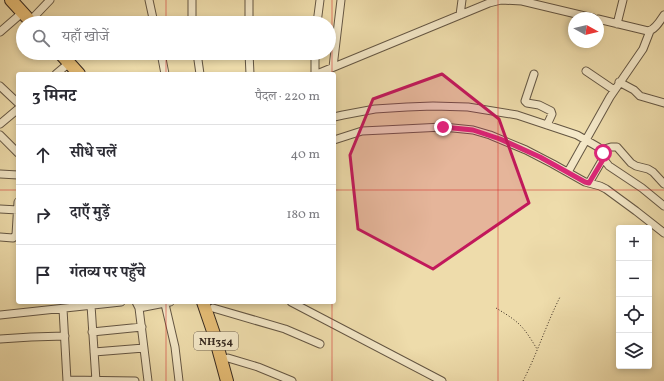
<!DOCTYPE html>
<html lang="hi">
<meta charset="utf-8">
<style>
body{margin:0;font-family:Vollkorn,"Noto Serif Devanagari",serif;background:#f2f2f3;color:#2b2b33}
.controls{position:absolute;right:12px;bottom:12px;display:grid;overflow:hidden;border-radius:4px;box-shadow:0 2px 6px #0003}
.controls button{width:36px;height:36px;display:grid;place-items:center;padding:0;border:0;border-bottom:1px solid #e1e1e2;background:#fff;color:#2b2b33;font:20px sans-serif}
.compass{position:absolute;left:568px;top:12px;width:36px;height:36px;border-radius:50%;background:#fff;box-shadow:0 2px 6px #0003;rotate:98deg}
.stop{position:absolute;width:12px;height:12px;margin:-9px;border:3px solid #db2777;border-radius:50%;background:#fff}
.stop.end{background:#db2777;border-color:#fff;box-shadow:0 1px 4px #0008}
.list{margin:0;padding:0;list-style:none}
h2{display:flex;justify-content:space-between;align-items:center;height:52px;margin:0;padding:0 16px;font-size:17px}
h2 small{font-size:13px;font-weight:400;color:#7c7c81}
.list li{display:grid;grid-template-columns:26px 1fr auto;gap:12px;align-items:center;box-sizing:border-box;height:60px;padding:0 16px;border-top:1px solid #e1e1e2}
.list b{display:block;font-size:15px;white-space:nowrap}
.list em{font-size:13px;font-style:normal;color:#7c7c81}
.icon{flex:none;width:22px;height:22px;fill:none;stroke:currentColor;stroke-width:2;stroke-linecap:round;stroke-linejoin:round}
.map{position:relative;flex:none;width:664px;height:381px;overflow:hidden}
.search{position:absolute;background:#fff;box-shadow:0 2px 6px #0003;left:16px;top:16px;width:320px;height:44px;display:flex;align-items:center;gap:10px;box-sizing:border-box;padding:0 14px;border-radius:22px;color:#7c7c81;font-size:15px}
.panel{position:absolute;background:#fff;box-shadow:0 2px 6px #0003;left:16px;top:72px;width:320px;height:232px;border-radius:4px}
.map>svg:first-child{display:block}
</style>
<div class="map">
<svg width="664" height="381" viewBox="0 0 664 381">
<rect width="100%" height="100%" fill="#eedcab"/>
<filter id="stains"><feTurbulence type="fractalNoise" baseFrequency=".005" numOctaves="4"/><feColorMatrix values="0 0 0 0 .2 0 0 0 0 .09 0 0 0 0 .02 0 0 0 .5 -.17"/></filter>
<radialGradient id="worn" r=".72"><stop offset=".6" stop-color="#630" stop-opacity="0"/><stop offset="1" stop-color="#630" stop-opacity=".3"/></radialGradient>
<g fill="none" stroke-linecap="round" stroke-linejoin="round">
<defs>
<path id="minor" d="M149,0L154,23
M249,0V23
M460,15L462,0
M598,19L648,31C655,30 660,21 664,15
M30,21L50,0
M192,23V0
M317,23L320,0
M617,24L623,0
M0,32L23,12
M161,53L165,74
M197,53L200,74
M249,53L250,74
M315,53V74
M333,67L341,0
M586,71L614,90
M56,74L69,63
M317,74L489,3L501,0L522,1L593,18
M534,74L525,101L527,103L539,105L551,111L552,114L547,125
M619,82L634,90L640,96L664,103
M0,86L18,103
M334,117L343,115L375,109L407,107L433,106L468,107L517,115L577,135L598,147L603,153L605,161L609,166L642,188L664,206
M0,124L18,109
M0,135L18,153
M334,140L362,131L383,130L443,127L473,130L490,135L526,150L553,164L585,182L600,186L606,189L636,211L664,233
M601,150L611,147H617L631,163L636,166L648,169L653,172L664,184
M568,172L610,97L643,49L650,31
M0,174L18,175
M589,183L604,157
M0,209L18,210
M0,237L13,238L16,235L18,202
M136,302L139,308L148,381
M291,302L442,381
M165,304L175,347L179,381
M91,305L96,381
M139,308L170,302
M213,308L285,329L320,344
M63,309L67,381
M0,315L121,302
M92,332L142,327
M0,339L31,337L65,336
M94,352L144,348
M228,358L258,367L292,381
M67,380L135,381"/>
<path id="trunk" d="M11,0L32,23
M60,53L79,74
M203,302L215,337L227,381"/>
</defs>
<use href="#minor" stroke="#645643" stroke-width="9"/>
<use href="#trunk" stroke="#362920" stroke-width="14"/>
<path stroke="#362920" stroke-width="1" stroke-dasharray="1 2" stroke-linecap="butt" d="M496,308C504,313 513,318 520,325C527,332 532,341 537,349
M523,381C537,354 546,325 560,297"/>
<use href="#minor" stroke="#f4e8c8" stroke-width="7"/>
<use href="#trunk" stroke="#e7be76" stroke-width="12"/>
</g>
<g fill="none" stroke-linecap="round" stroke-linejoin="round">
<path stroke="#db2777" stroke-width="5" d="M443,127L473,130L500,139L540,157L585,182L589,183L604,158L603,153"/>
</g>
<path fill="#c2185b" fill-opacity="0.2" stroke="#c2185b" stroke-width="3" stroke-linejoin="round" d="M442,74L499,119L529,203L433,269L358,229L350,155L373,99Z"/>
<path fill="none" stroke="#d62828" stroke-width="1" stroke-opacity="0.55" d="M166,0V23M332,0V74M498,0V381M166,53V74M0,190H18M334,190H664M166,302V381M332,302V381"/>
<g text-anchor="middle" stroke-width="3" stroke-linejoin="round" paint-order="stroke">
<rect fill="#f4e8c8" stroke="#6f6252" stroke-width="1" x="194" y="332" width="44" height="18" rx="3"/>
<g font-size="11" font-weight="bold" fill="#362920">
<text x="216" y="345">NH354</text>
</g>
</g>
<rect width="100%" height="100%" filter="url(#stains)"/>
<rect width="100%" height="100%" fill="url(#worn)"/>
</svg>
<div class="controls">
<button>+</button>
<button>−</button>
<button><svg class="icon" aria-label="locate" viewBox="0 0 24 24"><circle cx="12" cy="12" r="6"/><path d="M12 2v4M12 18v4M2 12h4M18 12h4"/></svg></button>
<button><svg class="icon" aria-label="layers" viewBox="0 0 24 24"><path d="M12 4l9 5-9 5-9-5zM3 14l9 5 9-5"/></svg></button>
</div>
<svg class="compass" viewBox="-18 -18 36 36"><path d="M0-13l5 13h-10z" fill="#e53935"/><path d="M0 13l5-13h-10z" fill="#7c7c81"/></svg>
<div class="stop" style="left:603px;top:153px"></div>
<div class="stop end" style="left:443px;top:127px"></div>
<div class="search"><svg class="icon" aria-label="search" viewBox="0 0 24 24"><circle cx="10" cy="10" r="6"/><path d="M15 15l6 6"/></svg>यहाँ खोजें</div>
<section class="panel">
<h2>3 मिनट<small>पैदल · 220 m</small></h2>
<ul class="list">
<li><svg class="icon" aria-label="ahead" viewBox="0 0 24 24"><path d="M12 20V5M6 11l6-6 6 6"/></svg><div><b>सीधे चलें</b></div><em>40 m</em></li>
<li><svg class="icon" aria-label="right" viewBox="0 0 24 24"><path d="M7 20v-9h11M14 6l5 5-5 5"/></svg><div><b>दाएँ मुड़ें</b></div><em>180 m</em></li>
<li><svg class="icon" aria-label="arrive" viewBox="0 0 24 24"><path d="M6 21V4h12l-3 4 3 4H6"/></svg><div><b>गंतव्य पर पहुँचे</b></div></li>
</ul>
</section>
</div>
